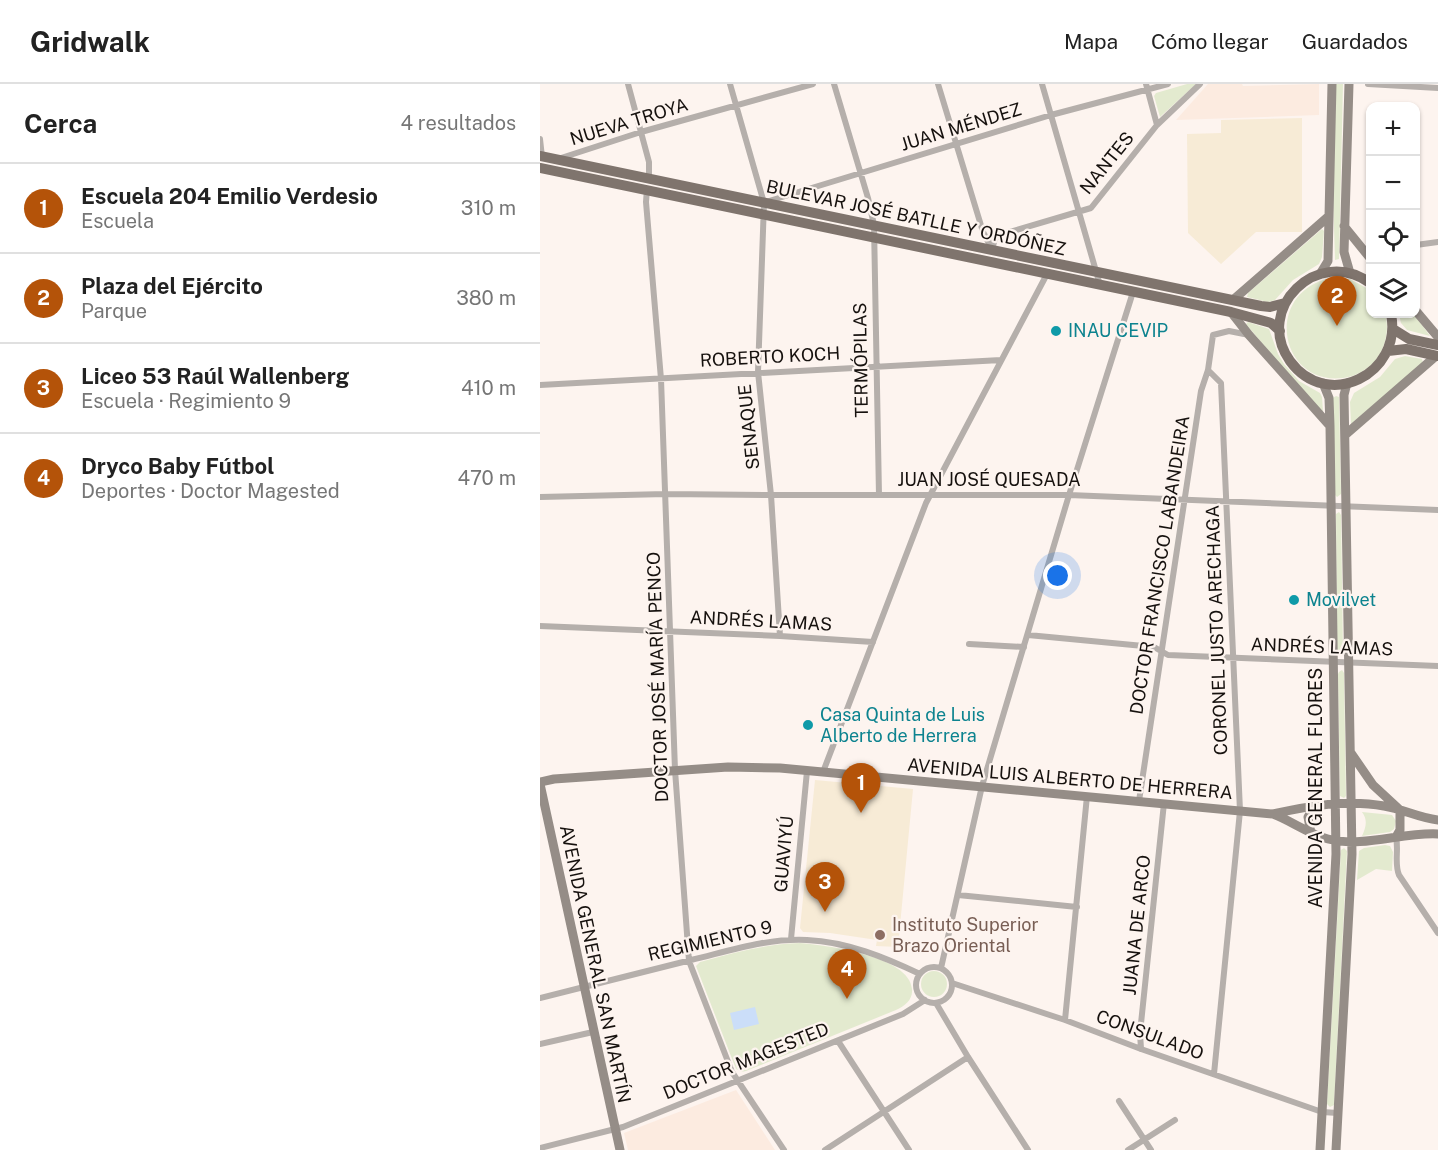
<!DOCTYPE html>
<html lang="es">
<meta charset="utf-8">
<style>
body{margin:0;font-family:"Public Sans",sans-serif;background:#f6f6f6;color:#222}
.controls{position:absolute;right:18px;top:18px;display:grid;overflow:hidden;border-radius:12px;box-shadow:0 2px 4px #0004}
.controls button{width:54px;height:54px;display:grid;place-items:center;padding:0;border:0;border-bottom:2px solid #e0e0e0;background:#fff;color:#222;font:30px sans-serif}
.you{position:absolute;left:518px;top:492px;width:21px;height:21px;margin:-15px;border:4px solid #fff;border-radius:50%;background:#1a73e8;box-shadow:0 0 0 9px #1a73e833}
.badge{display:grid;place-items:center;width:39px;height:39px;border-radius:50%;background:#b45309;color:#fff;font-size:20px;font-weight:700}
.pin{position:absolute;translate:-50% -50px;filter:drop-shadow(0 2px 3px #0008)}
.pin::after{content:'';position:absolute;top:32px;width:21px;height:18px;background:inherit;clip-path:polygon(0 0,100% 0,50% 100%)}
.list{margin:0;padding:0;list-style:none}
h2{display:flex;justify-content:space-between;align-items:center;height:78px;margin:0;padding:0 24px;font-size:26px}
h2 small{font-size:20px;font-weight:400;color:#767676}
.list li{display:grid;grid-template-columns:39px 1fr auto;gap:18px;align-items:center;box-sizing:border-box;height:90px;padding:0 24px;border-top:2px solid #e0e0e0}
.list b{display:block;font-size:22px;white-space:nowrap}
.list p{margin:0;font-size:20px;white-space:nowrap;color:#767676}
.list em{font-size:20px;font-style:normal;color:#767676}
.icon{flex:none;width:33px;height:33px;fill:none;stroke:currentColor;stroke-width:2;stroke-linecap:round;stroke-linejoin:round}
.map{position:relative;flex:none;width:898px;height:1066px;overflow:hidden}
header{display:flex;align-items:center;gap:36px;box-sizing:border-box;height:84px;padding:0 30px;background:#fff;border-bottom:2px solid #e0e0e0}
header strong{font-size:28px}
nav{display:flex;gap:33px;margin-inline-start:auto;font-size:21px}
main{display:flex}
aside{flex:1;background:#fff}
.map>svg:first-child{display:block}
</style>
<header>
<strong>Gridwalk</strong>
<nav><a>Mapa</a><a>Cómo llegar</a><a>Guardados</a></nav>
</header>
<main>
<aside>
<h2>Cerca<small>4 resultados</small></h2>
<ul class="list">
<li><span class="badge">1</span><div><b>Escuela 204 Emilio Verdesio</b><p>Escuela</p></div><em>310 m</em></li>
<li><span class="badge">2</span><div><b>Plaza del Ejército</b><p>Parque</p></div><em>380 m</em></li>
<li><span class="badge">3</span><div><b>Liceo 53 Raúl Wallenberg</b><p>Escuela · Regimiento 9</p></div><em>410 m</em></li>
<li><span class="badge">4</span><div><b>Dryco Baby Fútbol</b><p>Deportes · Doctor Magested</p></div><em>470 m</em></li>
</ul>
</aside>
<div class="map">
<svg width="898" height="1066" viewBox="0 0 898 1066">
<rect width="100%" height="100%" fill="#fdf4ef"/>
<path fill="#fcebe0" d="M668,0H702L703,2L779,0V31L636,36Z
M196,1006L235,1066H88L84,1049Z"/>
<path fill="#f7ebd6" d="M762,34V148H716L681,180L648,149L647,50L681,49V36Z
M275,696L373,705L358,863L336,862L337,856L290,849L263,848L260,844Z"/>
<path fill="#e3eacf" d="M647,0H656L620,33L614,12L616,9Z
M796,0H803L799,175L795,176L793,110Z
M782,145L784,147L782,173L779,180L753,196L735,216L728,218L707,213L708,209Z
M790,194L810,195L830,206V230H845C850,247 845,264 835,277C827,286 814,293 803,294C740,302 722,210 790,194Z
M859,230H874L890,252L867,246L861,239Z
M708,238L729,245L738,270L744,280L759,297L780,309L782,313L783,327L780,328L706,240Z
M865,272L882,275L883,279L811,340L810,318L814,309L840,293L855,275Z
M796,312L799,313L801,410L797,413L795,411L793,314Z
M799,428L801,431L803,569L800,570L797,567L796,430Z
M802,586L804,589L806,712L804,714L800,712L798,590L799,588Z
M822,728L852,731L856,737L854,745L850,748L822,752C826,743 828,736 822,728Z
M845,761L850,762L853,768L852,787L836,785L817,796L819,767L824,764Z
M804,764L807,767L794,1021L790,1023L787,1020L801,766Z
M260,859C285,861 370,872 372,905C373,916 365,922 356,926L206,987L201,988L196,985L156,882L160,878C193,869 226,860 260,859Z
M381 900a13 13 0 1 1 26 0a13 13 0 1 1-26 0Z"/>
<path fill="#cbdef9" d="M215,923L219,940L194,946L190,929Z"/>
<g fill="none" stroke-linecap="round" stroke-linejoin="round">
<path stroke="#b5afab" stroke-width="6" d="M88,0L109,78V95
M190,0L224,119L218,288L231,411L240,552
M294,0L328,114L334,141L339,411
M398,0L443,148L452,165
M502,0L560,201
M606,0L617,41
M828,0L898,4
M0,55L2,73
M21,74L101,48L273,0
M107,105L106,118L121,295L135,686L149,877L192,988L244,1066
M229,117L511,31L628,0
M876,161L898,158
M452,166L455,154L463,150L551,124L617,41L660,0
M668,286L681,299L700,727L674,990
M0,301L461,276
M0,413L126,410L231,411H529L898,426
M0,542L240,552L333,558
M488,551L614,563L628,571L898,582
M429,560L484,563
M283,688L386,419L507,190
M599,717L661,307L668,286L673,251L689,247L709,251
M856,753C859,766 854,779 859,791L898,849
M418,811L537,823
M251,855L267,687
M376 901a18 18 0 1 1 36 0a18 18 0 1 1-36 0Z
M401,884L442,702L529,411L593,208
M412,899L525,936L601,965L782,1028L798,1029
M0,914C50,901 101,889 151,876C189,867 227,854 267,856C308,858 344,873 380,890
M396,919L428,973L488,1066
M525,936L547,712
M298,957L369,1066
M0,960L53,948
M601,965L600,949L624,719
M579,1017L611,1066
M0,1064L83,1043L363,930L385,916
M285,1066L428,973
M588,1066L635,1036"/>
<path stroke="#958d87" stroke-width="9" d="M809,0L804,168L810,189
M804,142L830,174
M780,190L788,177L792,0
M693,216L789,132
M876,227L898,253
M691,228L709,251L790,342
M805,351L896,272
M811,669L833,701L860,726V746L856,753
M0,698L14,695L188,683L240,684L733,730C752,737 768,750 788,755C824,764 862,748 898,750
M0,700L80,1066
M733,730C768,722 808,715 844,722C863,725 879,734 898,736
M771,749L768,733L776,721
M780,1066L796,770L790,342L789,314L783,299
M796,1066L812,770L804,311L807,299"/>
<path stroke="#7f746d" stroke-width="10" d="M0,72L721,222L730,223L745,219
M0,84L691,228L731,239L740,247
M830,199C778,161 713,225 750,277C787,328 863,290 851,230
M853,245L869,255L898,261
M848,267L866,265L898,272"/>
</g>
<g fill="#0f9aa8" stroke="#fdf4ef" stroke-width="2">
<circle cx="516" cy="247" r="6"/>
<circle cx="754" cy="516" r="6"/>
<circle cx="268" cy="641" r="6"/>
</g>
<circle fill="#8d6e63" stroke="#fdf4ef" stroke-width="2" cx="340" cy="851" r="6"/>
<g text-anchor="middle" stroke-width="4.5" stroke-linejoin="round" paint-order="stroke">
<g font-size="18" fill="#16110e" stroke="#fdf4ef">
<text transform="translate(89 38) rotate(-17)" y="6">NUEVA TROYA</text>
<text transform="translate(421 43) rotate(-17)" y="6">JUAN MÉNDEZ</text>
<text transform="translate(567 79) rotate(-51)" y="6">NANTES</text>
<text transform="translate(376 134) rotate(12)" y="6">BULEVAR JOSÉ BATLLE Y ORDÓÑEZ</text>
<text transform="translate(230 273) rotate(-3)" y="6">ROBERTO KOCH</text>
<text transform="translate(321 276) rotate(-91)" y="6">TERMÓPILAS</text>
<text transform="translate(209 343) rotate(-96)" y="6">SENAQUE</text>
<text x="449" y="402">JUAN JOSÉ QUESADA</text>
<text transform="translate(620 481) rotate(-81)" y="6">DOCTOR FRANCISCO LABANDEIRA</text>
<text transform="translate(221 537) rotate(3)" y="6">ANDRÉS LAMAS</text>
<text transform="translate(677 546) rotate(-92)" y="6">CORONEL JUSTO ARECHAGA</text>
<text transform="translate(782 563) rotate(2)" y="6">ANDRÉS LAMAS</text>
<text transform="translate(118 593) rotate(-92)" y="6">DOCTOR JOSÉ MARÍA PENCO</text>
<text transform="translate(530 695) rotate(5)" y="6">AVENIDA LUIS ALBERTO DE HERRERA</text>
<text transform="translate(776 704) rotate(-90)" y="6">AVENIDA GENERAL FLORES</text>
<text transform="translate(244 770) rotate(-85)" y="6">GUAVIYÚ</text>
<text transform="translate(597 841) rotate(-84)" y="6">JUANA DE ARCO</text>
<text transform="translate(170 857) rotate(-13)" y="6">REGIMIENTO 9</text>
<text transform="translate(55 880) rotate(78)" y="6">AVENIDA GENERAL SAN MARTÍN</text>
<text transform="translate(610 951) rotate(20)" y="6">CONSULADO</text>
<text transform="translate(206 977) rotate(-22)" y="6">DOCTOR MAGESTED</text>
</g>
<g font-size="18" fill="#0d838f" stroke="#fdf4ef" text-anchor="start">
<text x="528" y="253">INAU CEVIP</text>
<text x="766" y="522">Movilvet</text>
<text x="280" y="637">Casa Quinta de Luis<tspan x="280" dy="21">Alberto de Herrera</tspan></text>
</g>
<g font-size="18" fill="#785e54" stroke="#fdf4ef" text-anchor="start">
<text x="352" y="847">Instituto Superior<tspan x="352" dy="21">Brazo Oriental</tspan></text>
</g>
</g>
</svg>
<div class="controls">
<button>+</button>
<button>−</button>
<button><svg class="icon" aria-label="locate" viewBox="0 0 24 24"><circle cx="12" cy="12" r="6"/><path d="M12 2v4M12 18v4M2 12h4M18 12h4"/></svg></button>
<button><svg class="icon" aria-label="layers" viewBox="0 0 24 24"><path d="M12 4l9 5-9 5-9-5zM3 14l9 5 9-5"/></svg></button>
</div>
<div class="you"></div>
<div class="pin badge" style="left:321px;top:729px">1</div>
<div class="pin badge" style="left:797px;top:242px">2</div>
<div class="pin badge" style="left:285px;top:828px">3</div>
<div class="pin badge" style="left:307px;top:915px">4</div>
</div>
</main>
